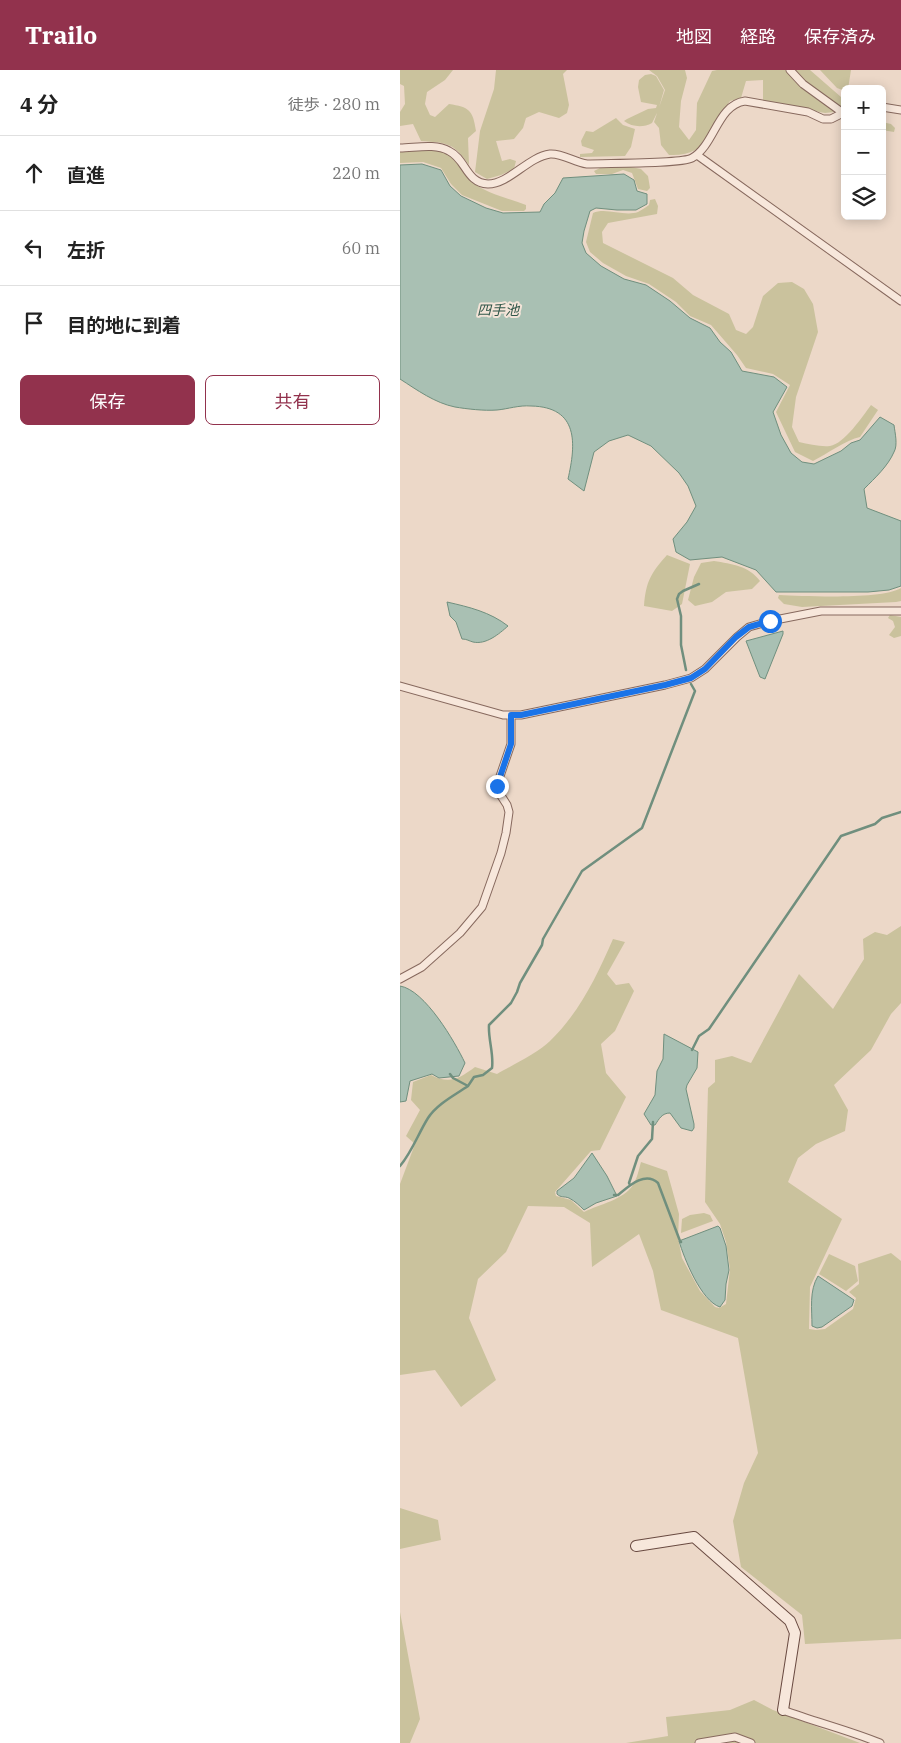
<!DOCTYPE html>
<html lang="ja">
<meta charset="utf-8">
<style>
body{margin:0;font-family:"IBM Plex Serif","Noto Sans JP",serif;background:#f6f6f6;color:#222}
.controls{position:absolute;right:15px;top:15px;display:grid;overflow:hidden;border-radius:8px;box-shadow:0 2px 12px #0003}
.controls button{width:45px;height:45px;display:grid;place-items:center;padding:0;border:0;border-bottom:1px solid #e0e0e0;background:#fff;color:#222;font:25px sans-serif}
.stop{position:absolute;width:15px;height:15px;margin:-11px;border:4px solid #1a73e8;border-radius:50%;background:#fff}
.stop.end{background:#1a73e8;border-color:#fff;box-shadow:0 1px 5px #0008}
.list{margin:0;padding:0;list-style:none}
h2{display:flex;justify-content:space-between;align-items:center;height:65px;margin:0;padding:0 20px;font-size:21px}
h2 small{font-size:16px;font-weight:400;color:#767676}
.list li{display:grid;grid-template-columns:32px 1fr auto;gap:15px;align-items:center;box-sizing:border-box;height:75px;padding:0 20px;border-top:1px solid #e0e0e0}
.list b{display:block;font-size:19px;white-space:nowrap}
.list em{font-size:16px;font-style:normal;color:#767676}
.actions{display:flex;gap:10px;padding:15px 20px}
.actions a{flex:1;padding:11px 0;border:1px solid #92324d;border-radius:8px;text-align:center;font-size:18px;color:#92324d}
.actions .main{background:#92324d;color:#fff}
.icon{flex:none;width:28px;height:28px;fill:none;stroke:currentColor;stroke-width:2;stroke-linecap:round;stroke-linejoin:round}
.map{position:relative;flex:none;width:501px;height:1673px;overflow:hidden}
header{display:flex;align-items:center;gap:30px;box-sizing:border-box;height:70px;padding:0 25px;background:#92324d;color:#fff}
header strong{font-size:24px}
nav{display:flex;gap:28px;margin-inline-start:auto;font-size:18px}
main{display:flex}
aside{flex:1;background:#fff}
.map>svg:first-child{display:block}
</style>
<header>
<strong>Trailo</strong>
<nav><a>地図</a><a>経路</a><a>保存済み</a></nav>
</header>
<main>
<aside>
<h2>4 分<small>徒歩 · 280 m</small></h2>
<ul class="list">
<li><svg class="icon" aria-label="ahead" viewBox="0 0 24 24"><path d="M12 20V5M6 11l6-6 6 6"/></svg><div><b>直進</b></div><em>220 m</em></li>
<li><svg class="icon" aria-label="left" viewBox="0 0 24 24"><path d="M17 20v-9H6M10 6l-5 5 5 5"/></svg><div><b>左折</b></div><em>60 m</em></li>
<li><svg class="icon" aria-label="arrive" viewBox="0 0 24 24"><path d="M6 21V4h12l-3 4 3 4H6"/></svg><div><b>目的地に到着</b></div></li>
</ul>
<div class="actions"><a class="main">保存</a><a>共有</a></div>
</aside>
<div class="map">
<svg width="501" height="1673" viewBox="0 0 501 1673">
<rect width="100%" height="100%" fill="#ecd8c8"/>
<path fill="#cac29d" d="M0,0H53L45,10L27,22L25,34L30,45L35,47L49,34C69,37 73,40 76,61L68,68L69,95C53,72 47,73 21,71L13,54L0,56V42L5,34L4,16L0,14Z
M96,0H167L163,4L169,35L167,43L159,48L139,42L126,48L123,58L114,69L96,71L102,91L110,89L116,91L114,99L101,105L87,109L75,102L80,61L94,19Z
M249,0H285L287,8L281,31L279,57L289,70L296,60L297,33L312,1L317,0H386L401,17L435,39L434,42L425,43L363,31V10L346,11L341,28L330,31C310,58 310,87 269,85L261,75L259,58L254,52L265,20L257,6Z
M394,0H410L441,27L443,35L441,37L437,36L406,13Z
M420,0H451L448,19H445V21L437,18Z
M251,4L256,6L264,20L258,41L252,53C243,58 232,57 224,51L227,49L248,39L256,38L257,35L241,32L238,17L239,10L245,5Z
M216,48L223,55L235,59L231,77L225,86L180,87V84L192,83L194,80L182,76L181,71L186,61L193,62Z
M482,52L491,54L495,58L494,62L482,60Z
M35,79C65,85 55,98 72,112C87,124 108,128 126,135V139L124,141H102L62,125L51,114L41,98L23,92L0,93V81Z
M226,96L241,99L248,106L250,118L247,121L238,119L232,103L223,100L212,104H196L194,101L202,97Z
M255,129L258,136L257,144L208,153L202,162L203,173L273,208L293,225L329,244L336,260L346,264L353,257L363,226L378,213L392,212L404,219L413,234L418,262L396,327L392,357L399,372C409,374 420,377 430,376C444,374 463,346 471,335L478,340L460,367C446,370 427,384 413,391L395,382L376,342L390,315L373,304L346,298L337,285L311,255L290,246L276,232L249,214L226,206L203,193L190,182L186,172L193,143C206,137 224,147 238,142C242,140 246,137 249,135L250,130Z
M267,485L290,494L282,534L272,541L244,536C246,511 251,503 267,485Z
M314,491C332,494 349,496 360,511L352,519L326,522L312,532L295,536L288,530L294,507L301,493Z
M501,518V531L496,532L402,537L384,534L378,528L379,525C405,526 481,530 501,518Z
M490,545L501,547V566L494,568L489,565L495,557L493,551L488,548Z
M501,856V933L491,944L471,980L434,1015L448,1040L445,1061L416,1074L398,1088L388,1112L442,1149L410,1217L409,1259L416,1260L425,1259L453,1239L456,1228L449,1222L459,1214L458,1194L491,1183L501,1191V1569L405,1574L402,1545L341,1497L333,1451L344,1413L358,1383L338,1268L261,1240L253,1201L239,1164L192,1197L190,1153L164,1137L128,1136L106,1182L78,1209L69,1248L96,1310L61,1337L35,1300L0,1305V1114L15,1074L6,1066L20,1040L11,1030L13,1012L31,1005C50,1015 60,1008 75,997L97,1004C111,996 139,982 150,971C179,943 197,906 213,869L225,872L207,904L216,915L229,913L234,921L215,961L201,974L206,1003L226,1027L200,1080L191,1081L155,1122L156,1126L171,1130L184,1142C200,1134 223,1130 233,1115C237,1109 239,1099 241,1092L267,1101L279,1144L278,1168L282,1188L300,1221L315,1237L319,1238L326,1234L330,1199L326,1172L320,1154L305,1132L308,1018L315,1012V990L332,986L351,993L399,904L433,939L464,889L463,869L475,862L487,865Z
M304,1143L310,1145L313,1151L281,1163L282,1149L290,1145Z
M429,1184L455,1196L458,1211L446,1221L419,1204Z
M0,1438L38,1450L41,1470L0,1479Z
M0,1542L20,1649L10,1673H0Z
M354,1630L373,1640L460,1673H226L268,1666L266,1647L330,1640Z"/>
<path fill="#a9c0b3" stroke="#708f7e" d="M22,94L41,100L50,116L61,126L86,138L103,143L140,142L144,134L155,123L163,108L224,104L234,110L237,121L247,124V134L236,140H217L196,138L190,141L184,161L182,173L186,183L201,196L224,209L246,215L270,231L290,248L310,258L320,272L331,282L342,301L374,307L387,317L373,342L381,365L391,383L402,392L414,394L441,381L451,373L460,370L480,347L494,355C495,363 498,375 494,382C488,396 475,408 464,419L467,438L501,451V516L489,520L468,522H376L356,500L322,487L290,490L276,482L273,469L287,452L296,436L288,416L279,403L251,376L228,365L209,371L194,382L184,421L168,409C176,374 179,337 131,336C119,335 108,339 97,340C84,341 67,339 55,337C35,333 17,320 0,309V95Z
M47,532C69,537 90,542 108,556C99,564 86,575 73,572C69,571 67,569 62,569L56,552L50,546Z
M383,561V564L365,609L360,607L346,571Z
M0,916C25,920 55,972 65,993L59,1006L39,1008L32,1004L10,1011L6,1031L0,1032Z
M264,964L298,982L297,998L287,1015L286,1019L294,1054V1058L292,1061L281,1058L270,1043C262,1043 259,1049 255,1055H251L244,1044L255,1025L257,1001L263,989Z
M192,1083L207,1106L217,1126L196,1133L184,1140C180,1136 175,1131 169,1128C164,1126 161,1128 157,1124V1121L174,1108Z
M318,1156L320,1158L326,1176L329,1200L326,1214L325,1230L320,1237C301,1231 284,1188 279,1171Z
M418,1206L454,1230L452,1236L422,1257L417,1258L412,1256C412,1239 409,1221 418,1206Z"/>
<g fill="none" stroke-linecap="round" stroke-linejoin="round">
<path stroke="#708f7e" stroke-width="2.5" d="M286,600L281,575V546L277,529L279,524L283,521L299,514
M292,980L299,966L309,959L441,766L475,754L482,748L501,742
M50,1004L53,1008L68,1016L74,1007L83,1005L92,998C94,984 88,969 89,955L111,933L117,922L120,913L142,875L143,869L182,801L242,758L295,621L291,614
M0,1096C12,1082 18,1064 28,1048C37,1034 55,1025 68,1016
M230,1115L229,1113L238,1086L252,1069L253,1052
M214,1125H218C229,1116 245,1101 258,1113L280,1171L281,1172"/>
<defs>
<path id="street" d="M390,0L403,14L443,43L445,42
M482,37L501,40
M0,78C15,78 35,73 49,81C66,89 66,113 88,114C109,114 128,87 150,84C162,83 174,92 187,94C205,93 281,94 292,88C315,75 317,35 345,31L408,42L423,49H431L443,43
M297,85L501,231
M0,616L103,645H121L265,615L291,608L305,599L337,567L349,557L370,551L421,541H501
M0,909L22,897L60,863L82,837L101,783L106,763L109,742L107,735L98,721L97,715L111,674V645
M383,1640C415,1652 448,1660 480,1673
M299,1673L335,1667L351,1673"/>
<path id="secondary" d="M236,1476L294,1467L390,1551L395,1563L383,1640"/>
</defs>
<use href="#street" stroke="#87695e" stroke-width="9"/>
<use href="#secondary" stroke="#694a41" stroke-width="12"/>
<use href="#street" stroke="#f7e7db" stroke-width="7"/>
<use href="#secondary" stroke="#f7e7db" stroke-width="10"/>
</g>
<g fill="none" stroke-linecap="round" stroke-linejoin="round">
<path stroke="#1a73e8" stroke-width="6" d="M97,716L111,674V645H121L265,615L291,608L305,599L336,567L349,557L370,551"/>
</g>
<g text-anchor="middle" stroke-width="4" stroke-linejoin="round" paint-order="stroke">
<g font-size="14" font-style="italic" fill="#31574a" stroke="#f4e4d8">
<text x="98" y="245">四手池</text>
</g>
</g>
</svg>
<div class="controls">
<button>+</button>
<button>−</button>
<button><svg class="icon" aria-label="layers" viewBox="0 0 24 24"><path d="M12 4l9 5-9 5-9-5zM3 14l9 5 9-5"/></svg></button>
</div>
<div class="stop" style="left:370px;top:551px"></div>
<div class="stop end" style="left:97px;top:716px"></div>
</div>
</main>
